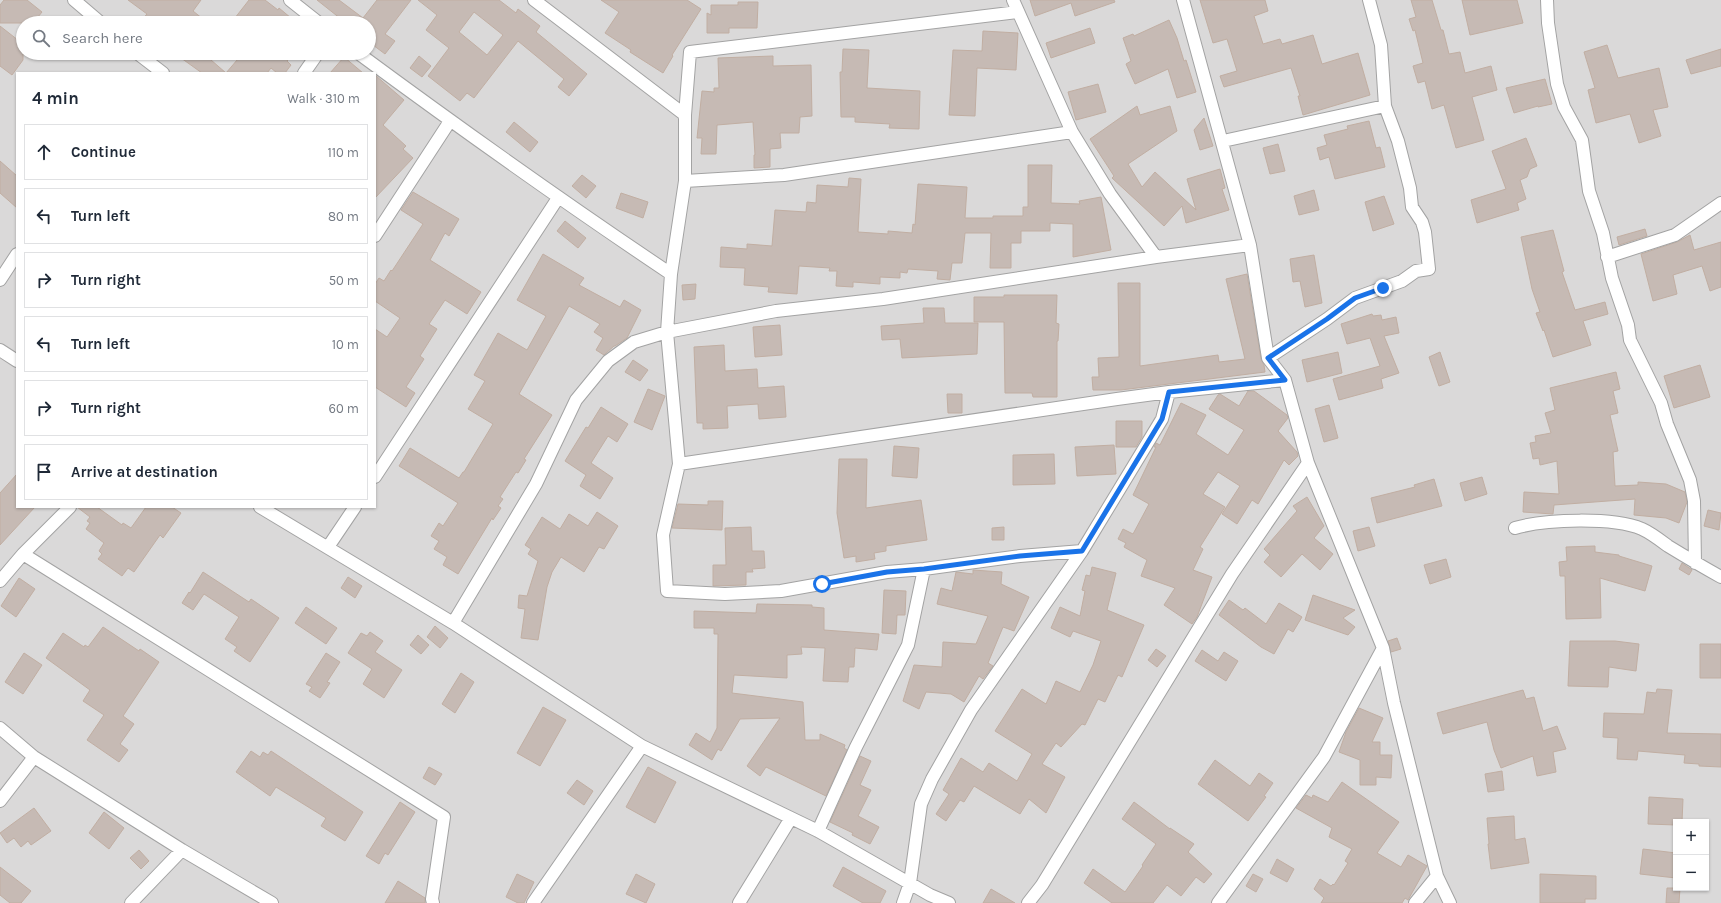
<!DOCTYPE html>
<meta charset="utf-8">
<style>
body{margin:0;font-family:Karla,sans-serif;background:#f6f6f7;color:#1f2937}
.controls{position:absolute;right:12px;bottom:12px;display:grid;overflow:hidden;border-radius:0px;box-shadow:0 1px 3px #0004}
.controls button{width:36px;height:36px;display:grid;place-items:center;padding:0;border:0;border-bottom:1px solid #e0e1e3;background:#fff;color:#1f2937;font:20px sans-serif}
.stop{position:absolute;width:12px;height:12px;margin:-9px;border:3px solid #1a73e8;border-radius:50%;background:#fff}
.stop.end{background:#1a73e8;border-color:#fff;box-shadow:0 1px 4px #0008}
.list{margin:0;padding:0;list-style:none}
h2{display:flex;justify-content:space-between;align-items:center;height:52px;margin:0;padding:0 16px;font-size:17px}
h2 small{font-size:13px;font-weight:400;color:#747a83}
.list li{display:grid;grid-template-columns:26px 1fr auto;gap:12px;align-items:center;box-sizing:border-box;height:56px;margin:0 8px 8px;padding:0 8px;border:1px solid #e0e1e3;border-radius:0px}
.list b{display:block;font-size:15px;white-space:nowrap}
.list em{font-size:13px;font-style:normal;color:#747a83}
.icon{flex:none;width:22px;height:22px;fill:none;stroke:currentColor;stroke-width:2;stroke-linecap:round;stroke-linejoin:round}
.map{position:relative;flex:none;width:1721px;height:903px;overflow:hidden}
.search{position:absolute;background:#fff;box-shadow:0 1px 3px #0004;left:16px;top:16px;width:360px;height:44px;display:flex;align-items:center;gap:10px;box-sizing:border-box;padding:0 14px;border-radius:22px;color:#747a83;font-size:15px}
.panel{position:absolute;background:#fff;box-shadow:0 1px 3px #0004;left:16px;top:72px;width:360px;height:436px;border-radius:0px}
.map>svg:first-child{display:block}
</style>
<div class="map">
<svg width="1721" height="903" viewBox="0 0 1721 903">
<rect width="100%" height="100%" fill="#eee9e1"/>
<path fill="#dad9d9" fill-rule="evenodd" d="M0,0H1721V903H0ZM23,23H369V53H23ZM17,73H375V507H17ZM1676,822H1706V888H1676Z"/>
<path fill="#c6bab4" stroke="#c1aea2" fill-rule="evenodd" d="M4,0H27L42,12L33,23H0V5Z
M128,0H201L193,11L208,23H139L147,14Z
M249,0H265L278,10L279,8L297,23H231Z
M317,0H339L363,18L377,0H411L385,34L395,41L385,54L369,42V23H346Z
M418,0H499L516,13L518,9L540,26L536,32L587,74L569,96L558,87L564,79L518,41L474,98L467,93L460,101L428,76L449,48L426,30L437,15ZM474,12L503,35L487,55L459,32Z
M601,0H687L701,9L672,55L673,56L663,73L630,52L631,50L605,33L619,12Z
M1030,0H1114L1115,2L1075,16L1071,3L1035,16Z
M1200,0H1265L1268,11L1254,16L1263,44L1280,39L1282,44L1313,35L1322,64L1358,53L1370,95L1303,115L1298,96H1300L1291,68L1224,87L1220,76L1237,71L1227,39L1213,43Z
M1411,0H1432L1441,30H1443L1449,54L1460,52L1465,73L1491,66L1497,90L1472,97L1484,140L1456,148L1444,105L1432,109L1425,81L1418,83L1413,66L1423,63L1415,30L1413,31L1409,19L1416,17Z
M1462,0H1517L1523,23L1470,35Z
M738,2H758L757,28H729V33H707V13L711,15V5H738Z
M1169,20L1177,38L1184,61L1186,60L1196,92L1177,98L1168,69L1135,84L1126,64L1131,61L1123,38L1133,34L1134,36Z
M0,26L23,44V60L12,75L0,66Z
M1090,28L1095,43L1051,58L1046,43Z
M983,31L1018,33L1016,70L977,68L975,116L949,115L953,50L982,51Z
M1607,45L1618,78L1659,68L1668,107L1653,110L1661,136L1639,143L1630,114L1596,123L1588,90L1595,88L1584,52Z
M843,49L869,50L867,88L920,91L919,129L889,128L890,124L855,122V117H841L840,72H842Z
M1721,49V66L1691,74L1686,60Z
M174,53H203L226,73H202Z
M243,53H294L287,61L291,65L285,73H277L271,68L267,73H226Z
M419,56L431,66L422,77L410,68Z
M773,56V66L811,65L812,116L800,117L799,133H780L781,148L770,149V167L754,168V155H755L753,122L717,125L716,154H701L702,138H697L702,91L714,92V88H719L718,58Z
M344,57L363,73H330Z
M375,75L404,100L383,125L406,146L403,149L413,158L375,198Z
M1545,79L1552,104L1538,107V106L1514,113L1506,88Z
M1098,84L1106,112L1076,120L1068,92Z
M1137,106L1140,115L1170,106L1177,131L1128,164L1142,187L1155,172L1196,210L1187,179L1220,169L1225,188L1222,189L1229,210L1186,223L1182,206L1164,226L1112,178L1114,176L1090,139Z
M1204,118L1213,146L1200,150L1194,130Z
M1369,121L1376,148L1380,147L1385,167L1335,179L1329,157L1320,160L1317,148L1327,145L1324,135L1348,129L1347,126Z
M514,122L538,142L530,152L506,132Z
M1526,138L1537,166L1530,169L1527,177L1520,180L1526,199L1517,203L1519,210L1477,223L1471,200L1506,189L1492,151Z
M1278,144L1285,171L1270,174L1263,148Z
M0,161L17,176V208L0,193Z
M1028,165H1052L1051,203L1080,204L1079,201L1101,197L1111,250L1073,257V224L1050,223V231H1021V243H1011V268H990L991,233H965L962,263H952L950,280L937,279L938,271L908,269L907,273L900,272V278L880,277V284L853,282V287L836,286L837,271H829L830,268L799,266L797,294L768,292L769,287L744,285L745,268L720,267L721,247L747,249V244L772,246L775,210L806,212L807,202L816,203L817,185L848,187L849,178L861,179L858,232L888,234V231L912,233L913,224L915,225L918,184L967,187L965,218H993V216H1023V207H1028Z
M582,175L596,186L586,198L572,186Z
M1314,190L1319,210L1299,215L1294,196Z
M413,192L459,219L449,236L445,233L430,260L481,292L467,314L445,300L429,324L437,329L420,356L424,359L406,387L415,393L406,407L375,387V329L387,337L400,318L375,301V284L379,278L384,281L391,270L392,271L423,224L401,210Z
M621,193L648,202L643,218L616,208Z
M1384,196L1394,224L1373,231L1365,202Z
M565,221L586,238L578,248L557,231Z
M1645,229L1647,236L1619,245L1617,237Z
M1553,230L1564,271L1562,272L1575,310L1605,302L1608,314L1583,321L1591,345L1553,357L1544,330L1543,331L1536,313L1540,312L1532,289L1521,237Z
M1690,235L1694,250L1721,242V287L1710,291L1702,266L1673,275L1677,294L1653,301L1641,254L1677,242Z
M543,254L584,278L579,285L620,307L624,300L641,310L627,338L615,346H614L604,355L596,350L603,338L594,332L600,324L569,306L519,394L552,415L524,459L526,460L518,473L516,472L500,497L503,499L498,506L501,508L493,520L492,518L458,574L443,565L447,557L434,549L439,541L431,536L439,523L443,526L458,503L399,466L410,448L459,478L463,472H464L493,424L468,409L485,381L474,375L498,333L527,350L546,316L517,300Z
M1314,255L1322,303L1305,307L1300,281L1293,282L1290,259Z
M1247,274L1261,359L1264,365L1265,372L1121,390H1093L1092,377H1099L1098,358L1119,357L1118,283H1140V366L1218,355L1219,362L1245,359L1226,279Z
M696,284L695,299L683,300L682,285Z
M1004,295H1057L1056,323L1059,324L1058,341H1057V397H1033L1032,393H1005L1004,322H974V297H1004Z
M923,308H944L945,323H978L977,354L902,358L900,339L882,340L881,326L924,323Z
M1372,314L1373,316L1381,315L1382,320L1396,317L1399,333L1384,336L1399,373L1381,379L1383,388L1339,400L1333,379L1380,366L1370,338L1347,344L1341,324Z
M780,325L782,355L755,357L753,327Z
M724,345L725,371L757,369L758,388L784,386L786,417L759,419L758,404L727,406L728,428L703,429V423H697L694,347Z
M1338,352L1342,373L1307,382L1302,360Z
M1440,352L1450,382L1439,386L1429,357Z
M633,360L648,370L640,381L625,372Z
M1700,365L1710,397L1674,408L1664,376Z
M1616,372L1620,389L1613,391L1618,413L1610,415L1618,451L1613,452L1615,486L1638,485V482L1666,484L1685,492L1687,502L1679,523L1666,518L1634,515L1635,499L1554,505L1553,514L1523,512L1524,492L1559,494L1557,461L1540,465L1539,458L1533,459L1530,443L1536,442L1535,436L1551,433L1545,413L1555,410L1550,388Z
M648,389L665,396L652,430L634,422Z
M1248,391H1254L1287,415L1288,418L1278,431L1297,452L1298,456L1289,465L1284,460L1258,504L1252,500L1237,524L1222,514L1240,486L1218,472L1203,494L1225,507L1200,547L1203,549L1193,570L1212,577L1197,617L1192,624L1164,605L1175,588L1141,576L1147,560L1124,547L1126,543L1118,539L1123,529L1133,534L1149,504L1133,495L1156,447H1154L1156,443L1160,445L1181,403L1206,415L1196,434L1228,455L1244,430L1209,409L1218,395L1220,394L1239,406Z
M947,394H962V413H948Z
M1329,405L1338,438L1324,442L1315,409Z
M601,407L628,424L617,442L608,436L591,463L613,478L600,499L580,486L586,475L565,461L586,427L588,428Z
M1116,421H1142V437L1136,447H1116Z
M1114,445L1116,474L1077,476L1075,447Z
M894,446L919,448L917,478L892,476Z
M1054,454L1055,484L1013,485V455Z
M839,459H867L866,508L921,500L927,540L886,546V551L874,553L875,559L856,562V556L844,558L837,513Z
M17,474V507H35L0,545V493Z
M1482,477L1487,494L1465,501L1460,483Z
M1434,479L1442,506L1377,523L1371,498L1415,487L1414,485Z
M1307,497L1324,526L1314,538L1333,554L1320,570L1302,554L1281,577L1264,562L1270,555L1264,549L1297,511L1293,506Z
M708,501H723L722,530L672,528L678,504L708,505Z
M77,507H97L122,525L123,523L131,528L146,507H172L181,513L163,538L160,535L134,572L128,568L122,576L98,559L102,554L99,551L104,543L86,529L90,523L87,521L90,517Z
M1708,510L1721,513L1719,530L1704,526Z
M597,512L618,526L604,549L599,547L584,572L561,557L552,572L547,587L538,640L521,638L525,609L518,608L519,595L527,596L538,561L528,554L531,549L525,545L542,517L560,529L569,514L588,526Z
M751,527L752,551H764L765,568L752,569L753,572H746V585L713,586V565H726L725,528Z
M1004,527V540H992V528Z
M1369,527L1375,546L1358,551L1353,531Z
M1595,546V552L1619,555V556L1652,566L1645,591L1600,578L1601,618L1566,619L1565,576H1560L1559,562L1567,561L1566,547Z
M1446,559L1451,577L1430,584L1424,565Z
M1682,563L1692,570L1689,575L1679,569Z
M1092,567L1116,573L1107,610L1144,625L1122,677L1118,675L1105,702L1098,699L1085,725L1082,724L1061,747L1056,743L1042,764L1065,777L1046,813L1029,799L1020,814L974,786L964,802L960,800L946,821L936,814L949,794L943,790L961,758L983,772L989,763L1017,781L1032,754L995,731L1022,689L1046,704L1056,681L1080,692L1093,665L1101,641L1073,631L1070,637L1051,628L1060,607L1080,616L1085,591L1082,590L1086,575L1090,576Z
M973,570L1002,572L1001,584L1029,597L1014,631L1003,627L988,663L993,666L983,679L979,676L964,702L951,694L926,692L919,709L903,701L914,665L942,667L943,642L976,644L988,616L937,604L941,588L952,591L956,572L973,574Z
M203,572L249,602L251,599L279,618L250,662L234,651L237,647L225,639L239,617L204,594L193,610L182,603L189,592L190,593Z
M348,577L362,586L355,598L341,588Z
M19,578L35,589L16,617L1,606Z
M884,590L906,591L905,615H897L896,634L882,633Z
M1313,595L1355,610L1343,618L1355,627L1348,635L1305,620Z
M1229,600L1243,610L1245,608L1266,624L1279,603L1302,617L1293,632L1288,629L1274,654L1261,647L1219,615Z
M757,604L812,605V607L824,608V630L879,634L877,650L855,648L854,667H849L848,682L823,681L825,648L801,647L802,654L787,655V678L734,675L732,693L803,702L805,740H820V734L845,745L844,748L847,750L826,796L766,767L760,776L747,766L780,718L740,719L721,751L718,749L712,760L689,745L696,733L710,742L717,728L718,634H714V628H694V611L756,613Z
M306,607L337,628L326,644L295,623Z
M435,626L448,638L440,648L427,637Z
M103,627L139,651L140,649L159,662L123,716L134,724L120,744L128,750L119,762L87,740L104,715L83,701L90,690L46,658L63,633L84,647L85,645L88,647Z
M370,632L383,641L375,652L402,670L384,698L363,684L372,669L348,653L361,633L367,636Z
M418,635L429,645L421,654L410,645Z
M1397,638L1401,649L1391,652L1388,641Z
M1570,641H1615L1639,644L1636,671L1609,667L1608,687L1568,686Z
M1700,644H1721V678H1700Z
M1156,649L1166,656L1157,667L1148,660Z
M1202,650L1218,661L1224,652L1238,661L1226,681L1195,661Z
M24,653L42,665L23,694L5,682Z
M326,653L340,662L327,682L330,683L320,698L309,691L312,687L306,684Z
M461,673L474,682L455,713L442,704Z
M1657,689L1672,690L1667,733L1721,734V767L1699,766V764L1684,763L1685,755L1638,751L1637,760L1617,759L1618,738L1603,737L1604,713L1644,714L1647,692L1656,693Z
M1523,690L1526,699L1534,697L1543,731L1557,726L1566,749L1553,752L1556,772L1537,776L1533,756L1501,768L1494,750L1487,722L1443,734L1437,713Z
M543,707L566,720L540,766L517,753Z
M1359,708L1383,718L1372,742H1380V755H1392L1391,778L1376,777V785H1360V760L1339,752L1346,732Z
M251,751L260,757L263,752L268,755L271,751L363,812L345,841L321,826L326,818L276,787L270,796L236,772Z
M860,756L871,761L860,785L871,790L858,816L879,827L870,844L852,835L853,833L830,822Z
M1215,760L1250,786L1259,773L1273,783L1264,796L1266,797L1248,821L1198,784Z
M429,767L442,774L435,785L423,778Z
M648,767L676,782L655,823L626,807Z
M1502,771L1504,790L1488,792L1485,774Z
M577,780L593,791L584,805L567,793Z
M1342,782L1399,822L1377,853L1401,867L1408,855L1427,866L1408,900L1405,898L1402,903H1321L1324,898L1314,889L1320,879L1331,886L1333,884L1334,885L1348,863L1345,861L1352,849L1329,837L1332,828L1296,808L1306,795L1312,798L1313,795L1328,802Z
M1649,797L1683,799L1682,822H1676V825L1648,824Z
M400,802L415,812L388,855L385,853L379,864L366,856Z
M1134,802L1170,829V828L1194,844L1188,852L1212,874L1204,883L1196,877L1181,896L1167,885L1153,903H1112L1084,883L1093,869L1125,892L1143,866L1142,865L1156,844L1122,819Z
M34,808L51,831L31,845L28,841L21,847L14,838L7,843L0,833Z
M104,812L124,828L109,849L89,833Z
M1514,816L1515,840L1525,838L1529,863L1491,869L1488,844H1489L1487,818Z
M1643,849L1676,853V878L1640,874Z
M139,850L149,861L141,869L130,858Z
M1277,859L1294,869L1287,882L1270,873Z
M0,867L31,891L21,903H10L0,895Z
M843,867L886,891L880,903H863L833,886Z
M517,874L534,882L524,903H518L506,897Z
M636,874L655,884L646,903L626,894Z
M1253,874L1263,879L1256,892L1246,886Z
M1540,874L1596,876V899H1585V903H1540Z
M398,881L425,898V903H385Z
M1667,888H1680L1679,903H1666Z
M991,889L1015,903H983Z"/>
<g fill="none" stroke-linecap="round" stroke-linejoin="round">
<defs>
<path id="minor" d="M74,0L101,23
M290,0L319,23
M534,0L685,115
M1013,0L1072,132L1110,194L1156,257
M1183,0L1250,245L1268,358L1285,380L1308,463L1383,648L1394,703L1437,876L1450,903
M1547,0L1548,23L1557,84L1564,107L1582,140L1589,191L1603,233L1612,278L1628,325L1630,340L1661,403L1667,424L1690,480L1694,501L1695,563
M1018,12L690,52L685,115V181L671,274L667,332L679,464L663,535L667,591L725,594L781,591L887,572L924,569L1020,556L1082,551
M137,53L163,73
M358,53C461,129 565,203 671,274
M304,73L318,53
M1223,141L1385,106
M685,181L784,175L1072,132
M375,236L450,121
M1607,257L1675,235L1721,203
M0,280L17,254
M0,350L17,361
M1268,358L1327,319L1355,298L1402,281L1416,271L1429,269L1425,232L1422,222L1412,207L1410,188L1398,141L1385,106L1381,45L1369,0
M679,464L1117,399L1169,392L1285,380
M375,477L558,198
M260,507L453,623L642,746L818,831L930,895L949,903
M1515,528C1546,519 1613,517 1642,529C1651,533 1660,540 1668,546C1686,557 1703,567 1721,577
M328,547L355,507
M23,554L444,817L432,899L433,903
M0,581L23,554L70,507
M453,623L536,484L576,400L608,361L634,342L667,332L776,311L883,299L1156,257L1250,245
M0,728L34,757L182,850L272,903
M0,801L34,757
M818,831L856,747L908,645L924,569
M131,903L182,850
M533,903L642,746
M739,903L791,818
M903,903L910,883L921,804L932,779L971,710L1082,551L1162,419L1169,392
M1028,903L1042,885L1232,574L1308,463
M1218,903L1324,757L1383,648
M1415,903L1437,876"/>
</defs>
<use href="#minor" stroke="#a3a3a3" stroke-width="14"/>
<use href="#minor" stroke="#fff" stroke-width="12"/>
</g>
<g fill="none" stroke-linecap="round" stroke-linejoin="round">
<path stroke="#1a73e8" stroke-width="5" d="M822,584L887,572L924,569L1020,556L1082,551L1162,419L1169,392L1285,380L1268,358L1327,319L1355,298L1383,288"/>
</g>
</svg>
<div class="controls">
<button>+</button>
<button>−</button>
</div>
<div class="stop" style="left:822px;top:584px"></div>
<div class="stop end" style="left:1383px;top:288px"></div>
<div class="search"><svg class="icon" aria-label="search" viewBox="0 0 24 24"><circle cx="10" cy="10" r="6"/><path d="M15 15l6 6"/></svg>Search here</div>
<section class="panel">
<h2>4 min<small>Walk · 310 m</small></h2>
<ul class="list">
<li><svg class="icon" aria-label="ahead" viewBox="0 0 24 24"><path d="M12 20V5M6 11l6-6 6 6"/></svg><div><b>Continue</b></div><em>110 m</em></li>
<li><svg class="icon" aria-label="left" viewBox="0 0 24 24"><path d="M17 20v-9H6M10 6l-5 5 5 5"/></svg><div><b>Turn left</b></div><em>80 m</em></li>
<li><svg class="icon" aria-label="right" viewBox="0 0 24 24"><path d="M7 20v-9h11M14 6l5 5-5 5"/></svg><div><b>Turn right</b></div><em>50 m</em></li>
<li><svg class="icon" aria-label="left" viewBox="0 0 24 24"><path d="M17 20v-9H6M10 6l-5 5 5 5"/></svg><div><b>Turn left</b></div><em>10 m</em></li>
<li><svg class="icon" aria-label="right" viewBox="0 0 24 24"><path d="M7 20v-9h11M14 6l5 5-5 5"/></svg><div><b>Turn right</b></div><em>60 m</em></li>
<li><svg class="icon" aria-label="arrive" viewBox="0 0 24 24"><path d="M6 21V4h12l-3 4 3 4H6"/></svg><div><b>Arrive at destination</b></div></li>
</ul>
</section>
</div>
